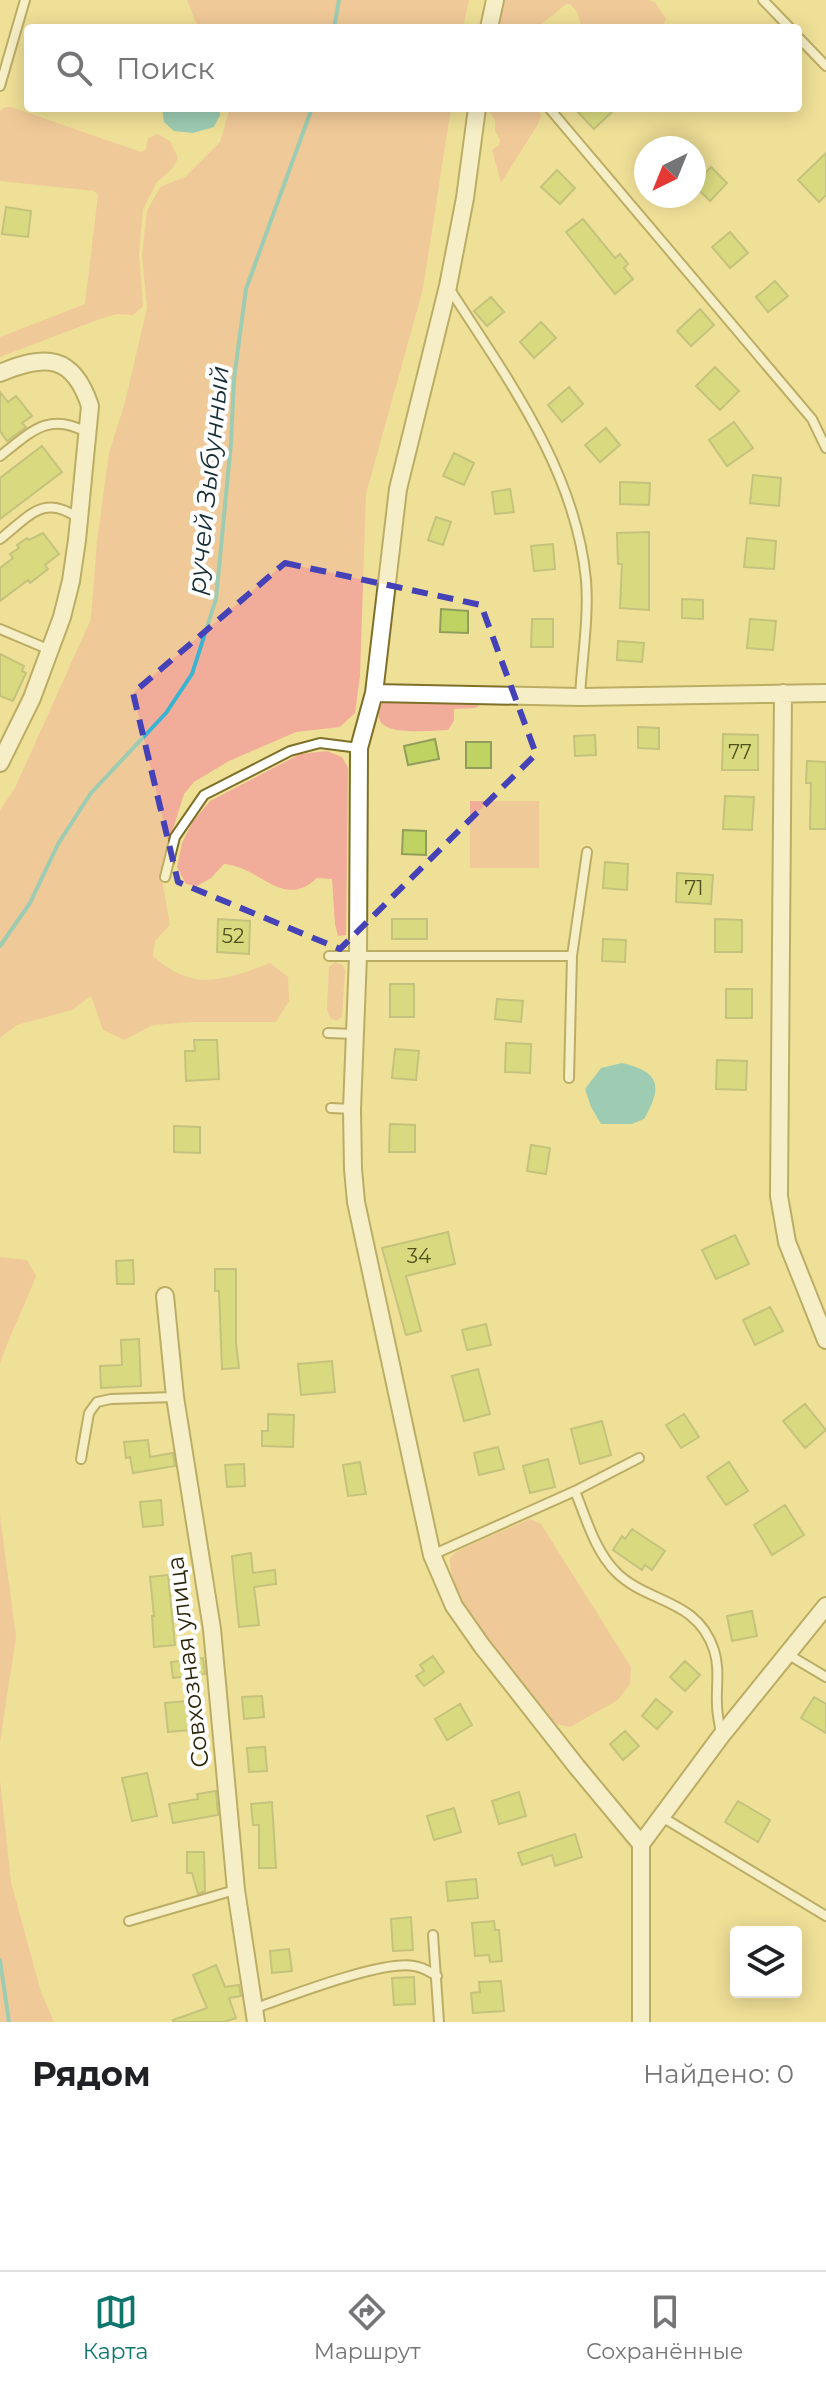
<!DOCTYPE html>
<html lang="ru">
<meta charset="utf-8">
<style>
body{margin:0;font-family:Montserrat,sans-serif;background:#f6f6f6;color:#202124}
.controls{position:absolute;right:24px;bottom:24px;display:grid;overflow:hidden;border-radius:8px;box-shadow:0 4px 20px #0003}
.controls button{width:72px;height:72px;display:grid;place-items:center;padding:0;border:0;border-bottom:2px solid #e0e0e0;background:#fff;color:#202124;font:40px sans-serif}
.compass{position:absolute;left:634px;top:136px;width:72px;height:72px;border-radius:50%;background:#fff;box-shadow:0 4px 20px #0003;rotate:223deg}
.list{margin:0;padding:0;list-style:none}
h2{display:flex;justify-content:space-between;align-items:center;height:104px;margin:0;padding:0 32px;font-size:34px}
h2 small{font-size:26px;font-weight:400;color:#757577}
.icon{flex:none;width:44px;height:44px;fill:none;stroke:currentColor;stroke-width:2;stroke-linecap:round;stroke-linejoin:round}
.map{position:relative;flex:none;width:826px;height:2022px;overflow:hidden}
.search{position:absolute;background:#fff;box-shadow:0 4px 20px #0003;left:24px;right:24px;top:24px;height:88px;display:flex;align-items:center;gap:20px;box-sizing:border-box;padding:0 28px;border-radius:8px;color:#757577;font-size:30px}
.sheet{height:248px;background:#fff}
nav{display:flex;justify-content:space-around;align-items:center;box-sizing:border-box;height:112px;border-top:2px solid #e0e0e0;background:#fff;font-size:22px;color:#757577}
nav a{display:grid;justify-items:center;gap:4px}
nav .on{color:#0f766e}
.map>svg:first-child{display:block}
</style>
<div class="map">
<svg width="826" height="2022" viewBox="0 0 826 2022">
<rect width="100%" height="100%" fill="#efe098"/>
<path fill="#f1ad99" d="M187,0H469L463,28H198Z
M499,0H649L655,2L666,19L661,28H582L577,12L570,4H566L537,28H493Z
M5,107H11L141,152L146,149L148,138L158,134L170,141L178,158L173,168L157,182L143,209L139,254L143,306L133,315L117,314L100,319L0,357V337L85,304L98,195L94,191L0,181V111Z
M230,108H451L423,289L366,494L360,676L355,713L340,727L296,732L229,761L194,782L184,794L162,864V880L170,925L155,941L153,956C192,992 224,981 270,963L288,977L289,1001L276,1022H191L153,1025L124,1040L103,1030L91,996L72,1010L17,1025L0,1038V810L15,788L91,619L97,541L109,453L125,402L147,308L142,255L147,211L160,187L185,177L220,142Z
M538,108L541,116L538,124L501,183L492,150L499,145L500,140L495,131V120L487,108Z
M385,699L474,700L479,706L475,708L454,709V721L448,730C427,730 358,741 385,699Z
M327,751L342,757L348,768L346,935L338,936L335,924L332,879L317,878C283,910 261,867 224,864L211,878L197,886L186,884L177,867L182,843L193,821L210,801L300,754Z
M470,801H539V868H470Z
M335,962L343,965L345,971L342,1017L336,1021L330,1018L327,1009L329,967Z
M0,1257L27,1260L36,1276C25,1306 10,1333 0,1364Z
M0,1515L16,1637L0,1742Z
M530,1519L541,1524L631,1667L630,1684L618,1700L570,1727L552,1723C524,1687 447,1602 450,1558L457,1551Z
M0,1780L11,1882L41,1992L54,2022H0Z"/>
<path fill="#3bb4d2" d="M162,108H220V115L214,127L193,133L174,131L164,122Z
M622,1063C660,1072 663,1086 644,1119L632,1124H601L591,1107L585,1089L601,1068Z"/>
<g fill="none" stroke-linecap="round" stroke-linejoin="round">
<path stroke="#3bb4d2" stroke-width="4" d="M334,28L339,0
M0,946L30,903L58,844L91,793L166,713L192,674L216,599L231,443L234,379L246,289L312,108
M0,1960L9,2022"/>
</g>
<path fill="#bfd362" stroke="#919e5b" stroke-width="2" d="M574,108H616L594,129Z
M826,153V195L819,202L798,180Z
M711,167L727,183L710,201L694,185Z
M557,170L575,188L560,204L541,187Z
M6,207L31,211L28,237L2,234Z
M583,219L615,258L620,254L628,264L624,268L633,279L615,294L566,232Z
M730,232L748,253L730,268L712,247Z
M775,281L788,296L768,312L756,297Z
M491,297L504,312L487,326L474,311Z
M700,309L714,325L691,346L677,331Z
M541,322L556,338L534,358L520,342Z
M715,367L739,391L720,410L696,386Z
M569,387L583,404L562,422L548,405Z
M0,392L8,402L16,396L32,416L22,423L26,427L7,441L0,431Z
M734,422L753,448L727,466L709,440Z
M606,428L620,445L600,462L585,445Z
M42,446L62,472L0,519V478Z
M454,453L474,463L464,485L443,476Z
M753,475L781,478L779,506L750,503Z
M620,482L650,483L649,505L620,504Z
M510,489L514,512L495,514L492,492Z
M436,517L451,522L443,545L428,540Z
M649,532V610L620,608L622,564H618L617,533Z
M43,533L59,554L45,565L48,569L30,583L28,580L0,601V568L13,558L10,554L19,548L17,545L27,538L29,540Z
M747,538L776,541L774,569L744,567Z
M553,544L555,569L534,571L531,546Z
M682,599L703,600V619L682,618Z
M441,609L468,611V633L440,632Z
M532,619H553V647H531Z
M750,619L776,621L773,650L747,648Z
M618,641L644,643L642,662L617,660Z
M0,654L24,666L22,671L26,673L13,701L0,696Z
M638,727L659,728V749L638,748Z
M723,734L758,735V770H722Z
M595,735L596,755L575,756L574,736Z
M435,739L439,759L408,765L404,746Z
M466,742H491V768H466Z
M807,761L826,762V829H810L811,783H806Z
M725,796L754,797L752,830L723,829Z
M403,830L426,831V855L402,854Z
M605,862L628,864L627,890L603,888Z
M677,873L713,875L711,904L676,902Z
M218,919L250,921L249,954L217,952Z
M392,919H427V939H392Z
M715,919L742,920V952H715Z
M603,939L626,940L625,962L602,961Z
M390,984H414V1017H390Z
M726,989H752V1018H726Z
M497,999L523,1001L521,1022L495,1019Z
M194,1040H217L219,1079L186,1081L185,1051H195Z
M506,1043L531,1044L530,1073L505,1072Z
M395,1049L419,1051L416,1080L392,1078Z
M717,1060L747,1061L746,1090L716,1089Z
M390,1124L415,1125V1152H389Z
M174,1126L200,1127V1153L174,1152Z
M531,1145L550,1148L546,1174L527,1171Z
M448,1232L455,1264L406,1276L421,1331L406,1335L382,1248Z
M735,1235L749,1264L716,1279L702,1250Z
M133,1260L134,1284H117L116,1261Z
M215,1269H236V1343L239,1368L222,1369L219,1291H215Z
M770,1307L783,1331L755,1345L743,1320Z
M486,1324L491,1345L467,1350L462,1330Z
M139,1339L141,1386L101,1388L100,1366L122,1365L121,1340Z
M332,1361L335,1392L301,1395L298,1364Z
M478,1369L490,1414L464,1421L452,1376Z
M805,1404L826,1430L805,1448L783,1421Z
M268,1414L294,1415L293,1447L262,1446V1431H268Z
M684,1414L699,1437L681,1448L666,1425Z
M602,1421L611,1455L580,1464L571,1429Z
M148,1440L150,1457L173,1453L175,1466L133,1473L130,1457L126,1458L124,1442Z
M498,1447L504,1469L479,1475L474,1453Z
M548,1459L555,1487L530,1493L523,1466Z
M360,1462L366,1494L348,1496L343,1465Z
M729,1462L748,1491L726,1505L707,1477Z
M244,1464L245,1486L227,1487L225,1465Z
M161,1500L163,1525L143,1527L140,1502Z
M785,1505L804,1535L772,1555L754,1525Z
M632,1529L665,1551L652,1570L645,1565L642,1570L613,1550L622,1536L625,1539Z
M251,1553L253,1573L275,1570L276,1584L254,1587L259,1625L239,1627L232,1556Z
M168,1575L175,1645L154,1647L152,1616H154L150,1577Z
M752,1611L757,1636L732,1641L727,1616Z
M433,1656L444,1672L424,1686L416,1676L424,1671L420,1665Z
M203,1658L205,1674L173,1678L171,1662Z
M685,1661L700,1675L685,1691L670,1677Z
M262,1696L264,1717L244,1719L242,1697Z
M814,1697L826,1704V1733L801,1718Z
M656,1699L672,1712L657,1729L642,1716Z
M187,1701L190,1730L168,1732L165,1703Z
M460,1704L472,1725L447,1740L435,1719Z
M625,1731L639,1746L623,1760L610,1744Z
M265,1747L267,1771L249,1772L247,1748Z
M147,1773L157,1816L132,1821L122,1778Z
M216,1791L218,1815L173,1823L169,1804L198,1799L197,1794Z
M519,1792L526,1816L499,1824L492,1801Z
M738,1801L770,1820L758,1842L725,1822Z
M272,1802L276,1868H259V1825H253L251,1804Z
M454,1808L461,1832L434,1840L427,1816Z
M575,1834L582,1857L555,1866L552,1855L522,1865L518,1853Z
M187,1852H204L205,1891L198,1894L192,1873H187Z
M476,1879L478,1898L448,1901L446,1882Z
M411,1917L413,1950L393,1951L391,1919Z
M494,1921L495,1930H499L502,1961L490,1962L489,1955L475,1956L472,1923Z
M289,1949L292,1971L272,1973L270,1951Z
M216,1965L225,1987L239,1985L241,1996L229,1998L236,2018L224,2022H173V2020L207,2008L193,1975Z
M414,1977L415,2004L394,2005L392,1978Z
M501,1981L504,2011L473,2013L471,1993L480,1992L479,1982Z"/>
<g fill="none" stroke-linecap="round" stroke-linejoin="round">
<defs>
<path id="service" d="M763,0L790,28
M798,37L826,66
M0,86L25,0
M549,108L812,419L826,448
M449,288C507,378 576,471 586,580C589,616 582,660 580,696
M0,456C30,433 48,411 86,432
M0,539C29,517 43,493 78,518
M0,629L50,650
M165,877L175,837L204,795L290,751L320,743L359,748
M329,956H572
M328,1033L354,1034
M569,1078L572,956L587,852
M331,1108L352,1109
M81,1459L89,1413L97,1402L111,1399L175,1397
M575,1491C586,1518 595,1551 616,1572C648,1604 697,1598 714,1650C720,1669 716,1686 717,1705C717,1715 720,1725 721,1735
M432,1555L575,1491L639,1458
M789,1655L826,1677
M662,1817L826,1916
M129,1921L235,1890
M433,1935L439,2022
M256,2008C290,1996 382,1960 414,1966C423,1967 430,1972 437,1976"/>
<path id="minor" d="M489,28L495,0
M0,373C45,354 73,354 90,406L77,540L71,581L62,617L32,698L0,763
M374,693L398,489L448,286L465,198L477,108
M783,693L779,1196L787,1242L826,1340
M165,1296L175,1397L212,1629L236,1890L256,2022
M641,1844L577,1767L482,1646L454,1606L432,1555L356,1202L353,1169L352,1109L358,956L359,748L374,693L580,697L826,693
M641,2022V1844L721,1736L826,1606"/>
</defs>
<use href="#service" stroke="#7e7028" stroke-width="12"/>
<use href="#minor" stroke="#7e7028" stroke-width="20"/>
<use href="#service" stroke="#fff" stroke-width="8"/>
<use href="#minor" stroke="#fff" stroke-width="16"/>
</g>
<path d="M0 0H826V2022H0ZM285,563L481,605L536,754L340,949L178,882L133,693Z" fill="#efe098" fill-opacity=".55" fill-rule="evenodd"/>
<path fill="none" stroke="#4542b7" stroke-width="6" stroke-dasharray="16 10" stroke-linejoin="round" d="M285,563L481,605L536,754L340,949L178,882L133,693Z"/>
<g text-anchor="middle" stroke-width="8" stroke-linejoin="round" paint-order="stroke">
<g font-size="20" fill="#51511e">
<text x="740" y="759">77</text>
<text x="694" y="895">71</text>
<text x="233" y="943">52</text>
<text x="419" y="1263">34</text>
</g>
<g font-size="24" fill="#2c2608" stroke="#fff">
<text transform="translate(188 1662) rotate(-97)" y="8">Совхозная улица</text>
</g>
<g font-size="26" font-style="italic" fill="#152e35" stroke="#fff">
<text transform="translate(208 480) rotate(-84)" y="9">ручей Зыбунный</text>
</g>
</g>
</svg>
<div class="controls">
<button><svg class="icon" aria-label="layers" viewBox="0 0 24 24"><path d="M12 4l9 5-9 5-9-5zM3 14l9 5 9-5"/></svg></button>
</div>
<svg class="compass" viewBox="-18 -18 36 36"><path d="M0-13l5 13h-10z" fill="#e53935"/><path d="M0 13l5-13h-10z" fill="#757577"/></svg>
<div class="search"><svg class="icon" aria-label="search" viewBox="0 0 24 24"><circle cx="10" cy="10" r="6"/><path d="M15 15l6 6"/></svg>Поиск</div>
</div>
<section class="sheet">
<h2>Рядом<small>Найдено: 0</small></h2>
<ul class="list">
</ul>
</section>
<nav>
<a class="on"><svg class="icon" aria-label="map" viewBox="0 0 24 24"><path d="M3 6l6-2 6 2 6-2v14l-6 2-6-2-6 2zM9 4v14M15 6v14"/></svg>Карта</a>
<a><svg class="icon" aria-label="directions" viewBox="0 0 24 24"><path d="M12 3l9 9-9 9-9-9zM9 14v-3h6M13 9l2 2-2 2"/></svg>Маршрут</a>
<a><svg class="icon" aria-label="saved" viewBox="0 0 24 24"><path d="M7 4h10v16l-5-4-5 4z"/></svg>Сохранённые</a>
</nav>
